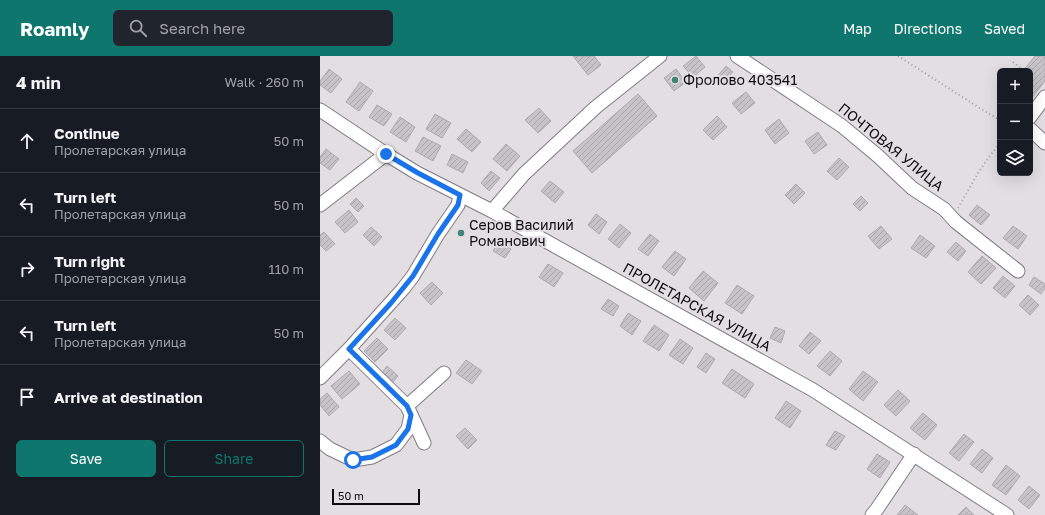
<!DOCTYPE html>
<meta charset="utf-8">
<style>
body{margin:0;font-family:"Golos Text",sans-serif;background:#20242c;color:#f1f3f6}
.controls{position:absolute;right:12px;top:12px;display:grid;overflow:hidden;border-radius:6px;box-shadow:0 4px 16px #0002}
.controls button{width:36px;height:36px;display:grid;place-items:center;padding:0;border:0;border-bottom:1px solid #363941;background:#171b24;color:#f1f3f6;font:20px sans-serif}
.scale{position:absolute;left:12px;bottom:10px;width:88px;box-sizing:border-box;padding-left:4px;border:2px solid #0e0c0e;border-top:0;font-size:11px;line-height:14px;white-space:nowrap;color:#0e0c0e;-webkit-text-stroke:3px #e2dee2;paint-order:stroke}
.stop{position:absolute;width:12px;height:12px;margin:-9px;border:3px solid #1a73e8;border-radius:50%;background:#fff}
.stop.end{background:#1a73e8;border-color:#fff;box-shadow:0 1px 4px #0008}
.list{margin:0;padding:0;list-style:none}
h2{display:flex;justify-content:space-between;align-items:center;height:52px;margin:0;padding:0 16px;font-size:17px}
h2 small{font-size:13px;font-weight:400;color:#9ea1a6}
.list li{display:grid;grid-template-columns:26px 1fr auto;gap:12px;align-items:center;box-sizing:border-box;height:64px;padding:0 16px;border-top:1px solid #363941}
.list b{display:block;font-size:15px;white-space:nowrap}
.list p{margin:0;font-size:13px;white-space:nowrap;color:#9ea1a6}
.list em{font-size:13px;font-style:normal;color:#9ea1a6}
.actions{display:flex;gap:8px;padding:12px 16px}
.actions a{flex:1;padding:9px 0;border:1px solid #0f766e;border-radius:6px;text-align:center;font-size:14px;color:#0f766e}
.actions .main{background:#0f766e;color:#fff}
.icon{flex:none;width:22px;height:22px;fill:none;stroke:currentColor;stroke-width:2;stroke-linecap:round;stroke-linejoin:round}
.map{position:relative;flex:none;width:725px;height:459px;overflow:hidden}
header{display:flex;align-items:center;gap:24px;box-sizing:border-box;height:56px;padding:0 20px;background:#0f766e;color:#fff}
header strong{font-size:19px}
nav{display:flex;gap:22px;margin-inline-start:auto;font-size:14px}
.search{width:280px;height:36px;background:#20242c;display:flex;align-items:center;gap:10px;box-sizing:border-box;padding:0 14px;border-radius:6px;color:#9ea1a6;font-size:15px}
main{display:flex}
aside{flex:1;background:#171b24}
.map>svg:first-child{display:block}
</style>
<header>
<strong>Roamly</strong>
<div class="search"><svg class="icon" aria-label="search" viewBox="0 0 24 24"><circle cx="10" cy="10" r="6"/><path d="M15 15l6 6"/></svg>Search here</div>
<nav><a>Map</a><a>Directions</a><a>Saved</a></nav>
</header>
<main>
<aside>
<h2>4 min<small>Walk · 260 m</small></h2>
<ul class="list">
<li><svg class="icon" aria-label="ahead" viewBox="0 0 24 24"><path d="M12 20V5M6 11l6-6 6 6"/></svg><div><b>Continue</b><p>Пролетарская улица</p></div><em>50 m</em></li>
<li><svg class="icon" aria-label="left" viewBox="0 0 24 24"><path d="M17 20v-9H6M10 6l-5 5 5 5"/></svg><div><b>Turn left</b><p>Пролетарская улица</p></div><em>50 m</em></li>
<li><svg class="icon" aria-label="right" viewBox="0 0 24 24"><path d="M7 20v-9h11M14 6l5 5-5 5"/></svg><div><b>Turn right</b><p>Пролетарская улица</p></div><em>110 m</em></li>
<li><svg class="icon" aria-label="left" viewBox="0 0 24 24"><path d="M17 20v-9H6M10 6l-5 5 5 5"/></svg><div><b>Turn left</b><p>Пролетарская улица</p></div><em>50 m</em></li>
<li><svg class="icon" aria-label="arrive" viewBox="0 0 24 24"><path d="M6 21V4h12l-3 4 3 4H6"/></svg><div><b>Arrive at destination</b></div></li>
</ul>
<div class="actions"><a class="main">Save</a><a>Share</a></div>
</aside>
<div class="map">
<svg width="725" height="459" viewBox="0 0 725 459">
<defs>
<pattern id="building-hatch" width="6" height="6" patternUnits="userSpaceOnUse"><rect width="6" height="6" fill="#c7c3c7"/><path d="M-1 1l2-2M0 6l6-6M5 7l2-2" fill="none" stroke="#aaa6aa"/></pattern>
</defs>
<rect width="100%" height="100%" fill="#e2dee2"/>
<path fill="url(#building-hatch)" stroke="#afaaaf" d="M253,0H274L281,9L268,19Z
M376,0L385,11L373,21L363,10Z
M715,0H725V25L710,44V15H703Z
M406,10L413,16L401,29L395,23Z
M9,13L22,23L11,37L0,29V25Z
M356,13L366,26L354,35L344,22Z
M40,26L53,35L39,55L26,46Z
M426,36L435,47L421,58L412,47Z
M318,38L337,60L272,117L253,95Z
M57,49L72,58L64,70L49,61Z
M219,52L231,65L218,77L205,64Z
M115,58L131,67L122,82L106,73Z
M397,60L407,71L393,84L383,74Z
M80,61L95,71L86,86L70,76Z
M459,63L469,77L455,88L445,74Z
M146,73L161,86L152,96L137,83Z
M498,76L507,89L494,98L485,85Z
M103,81L121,90L113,105L95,95Z
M186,88L200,100L187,115L173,103Z
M6,93L19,103L10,114L0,107V101Z
M132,98L148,106L143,117L127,109Z
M519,102L529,111L517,124L507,115Z
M171,115L180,122L169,135L161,127Z
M230,125L244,136L235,147L221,135Z
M476,128L485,137L474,148L465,139Z
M541,140L548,147L540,155L533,148Z
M36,142L44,150L38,156L30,148Z
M657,149L670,159L661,169L649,159Z
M29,154L38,166L25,177L15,166Z
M276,158L287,166L279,178L268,169Z
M300,168L311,177L299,192L288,183Z
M561,170L572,183L559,193L548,180Z
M693,170L707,180L698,193L683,182Z
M51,171L62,181L54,190L43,179Z
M4,176L15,188L6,195L0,189V179Z
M330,178L339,185L328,200L318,193Z
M600,179L615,190L606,202L591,192Z
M179,186L191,193L185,202L173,195Z
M636,186L646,195L638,205L627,196Z
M355,195L366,203L354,220L342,211Z
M662,200L676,212L661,228L648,216Z
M228,208L243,217L234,231L219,221Z
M383,215L398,227L384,245L369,232Z
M683,220L695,230L685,242L673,232Z
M714,221L725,228V232L721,238L709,229Z
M112,226L123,237L111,249L100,237Z
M417,229L434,240L422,258L405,247Z
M708,239L719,249L710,259L699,249Z
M288,243L299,250L293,260L281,253Z
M308,257L321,265L312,279L300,270Z
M75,262L86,272L75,284L64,274Z
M334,269L349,279L339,295L323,285Z
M455,271L465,275L461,287L450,282Z
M490,276L501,285L489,298L479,290Z
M57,282L68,293L55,306L44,295Z
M360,283L373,292L363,308L349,299Z
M510,295L522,305L510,320L497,310Z
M386,297L395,303L386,317L377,311Z
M146,304L162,315L152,328L136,317Z
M67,310L78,320L72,327L61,318Z
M412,313L434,328L425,342L402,327Z
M29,315L40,328L22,343L11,330Z
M543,315L558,326L543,345L529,333Z
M578,334L590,345L576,360L564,349Z
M7,337L19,351L9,360L0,349V343Z
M466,345L481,355L470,372L455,362Z
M603,357L617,369L605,384L590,372Z
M145,372L157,384L148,393L136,380Z
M515,375L525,380L516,394L506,389Z
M644,378L654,386L639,405L629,397Z
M662,393L673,402L662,417L650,408Z
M557,398L570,406L560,422L547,413Z
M686,409L700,420L686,439L672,429Z
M709,430L720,439L709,453L698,444Z
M585,449L598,459H577Z
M646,451L654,459H638Z"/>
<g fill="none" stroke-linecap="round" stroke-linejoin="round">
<defs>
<path id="minor" d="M417,0L522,70L558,100L592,132L624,153L636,166L698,215
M0,54L66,98L97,117L172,155L493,334L687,459
M710,61L725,41
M710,73L725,87
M0,149L66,98
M172,155L204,118L276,51L340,0
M29,293L87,350L104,387
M0,322L29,293L83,233L93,220L118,178L138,149L140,139
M87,350L124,317
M0,385L10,393L33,404L52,401L76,389L88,373L91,359
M552,459L557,453L594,398"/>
</defs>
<use href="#minor" stroke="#807c80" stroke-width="15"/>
<path stroke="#a19ea1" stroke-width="2" stroke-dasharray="1 3" stroke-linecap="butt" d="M578,0L666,56L680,64
M693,6L703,14
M638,152C651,130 662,107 680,88"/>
<use href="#minor" stroke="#fff" stroke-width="13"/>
</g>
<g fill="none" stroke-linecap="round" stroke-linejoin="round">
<path stroke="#1a73e8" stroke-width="5" d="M33,404L52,401L76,389L88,373L91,359L87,350L82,345L29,293L71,247L93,220L118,178L138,149L140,139L98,117L66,98"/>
</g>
<g fill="#428476" stroke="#e2dee2" stroke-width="1.5">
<circle cx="355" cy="24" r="4"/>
<circle cx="141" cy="177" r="4"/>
</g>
<g text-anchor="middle" stroke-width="4" stroke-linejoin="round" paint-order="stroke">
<g font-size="14" fill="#0e0c0e" stroke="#e2dee2" text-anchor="start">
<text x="363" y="29">Фролово 403541</text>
<text x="149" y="174">Серов Василий<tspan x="149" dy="16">Романович</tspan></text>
</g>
<g font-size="14" fill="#0e0c0e" stroke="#e2dee2">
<text transform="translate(571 91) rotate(39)" y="5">ПОЧТОВАЯ УЛИЦА</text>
<text transform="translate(377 251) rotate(29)" y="5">ПРОЛЕТАРСКАЯ УЛИЦА</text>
</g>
</g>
</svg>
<div class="controls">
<button>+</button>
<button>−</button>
<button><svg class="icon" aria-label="layers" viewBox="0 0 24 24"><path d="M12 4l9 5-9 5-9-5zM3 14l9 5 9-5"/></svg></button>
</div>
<div class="scale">50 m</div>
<div class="stop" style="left:33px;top:404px"></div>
<div class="stop end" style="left:66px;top:98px"></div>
</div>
</main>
